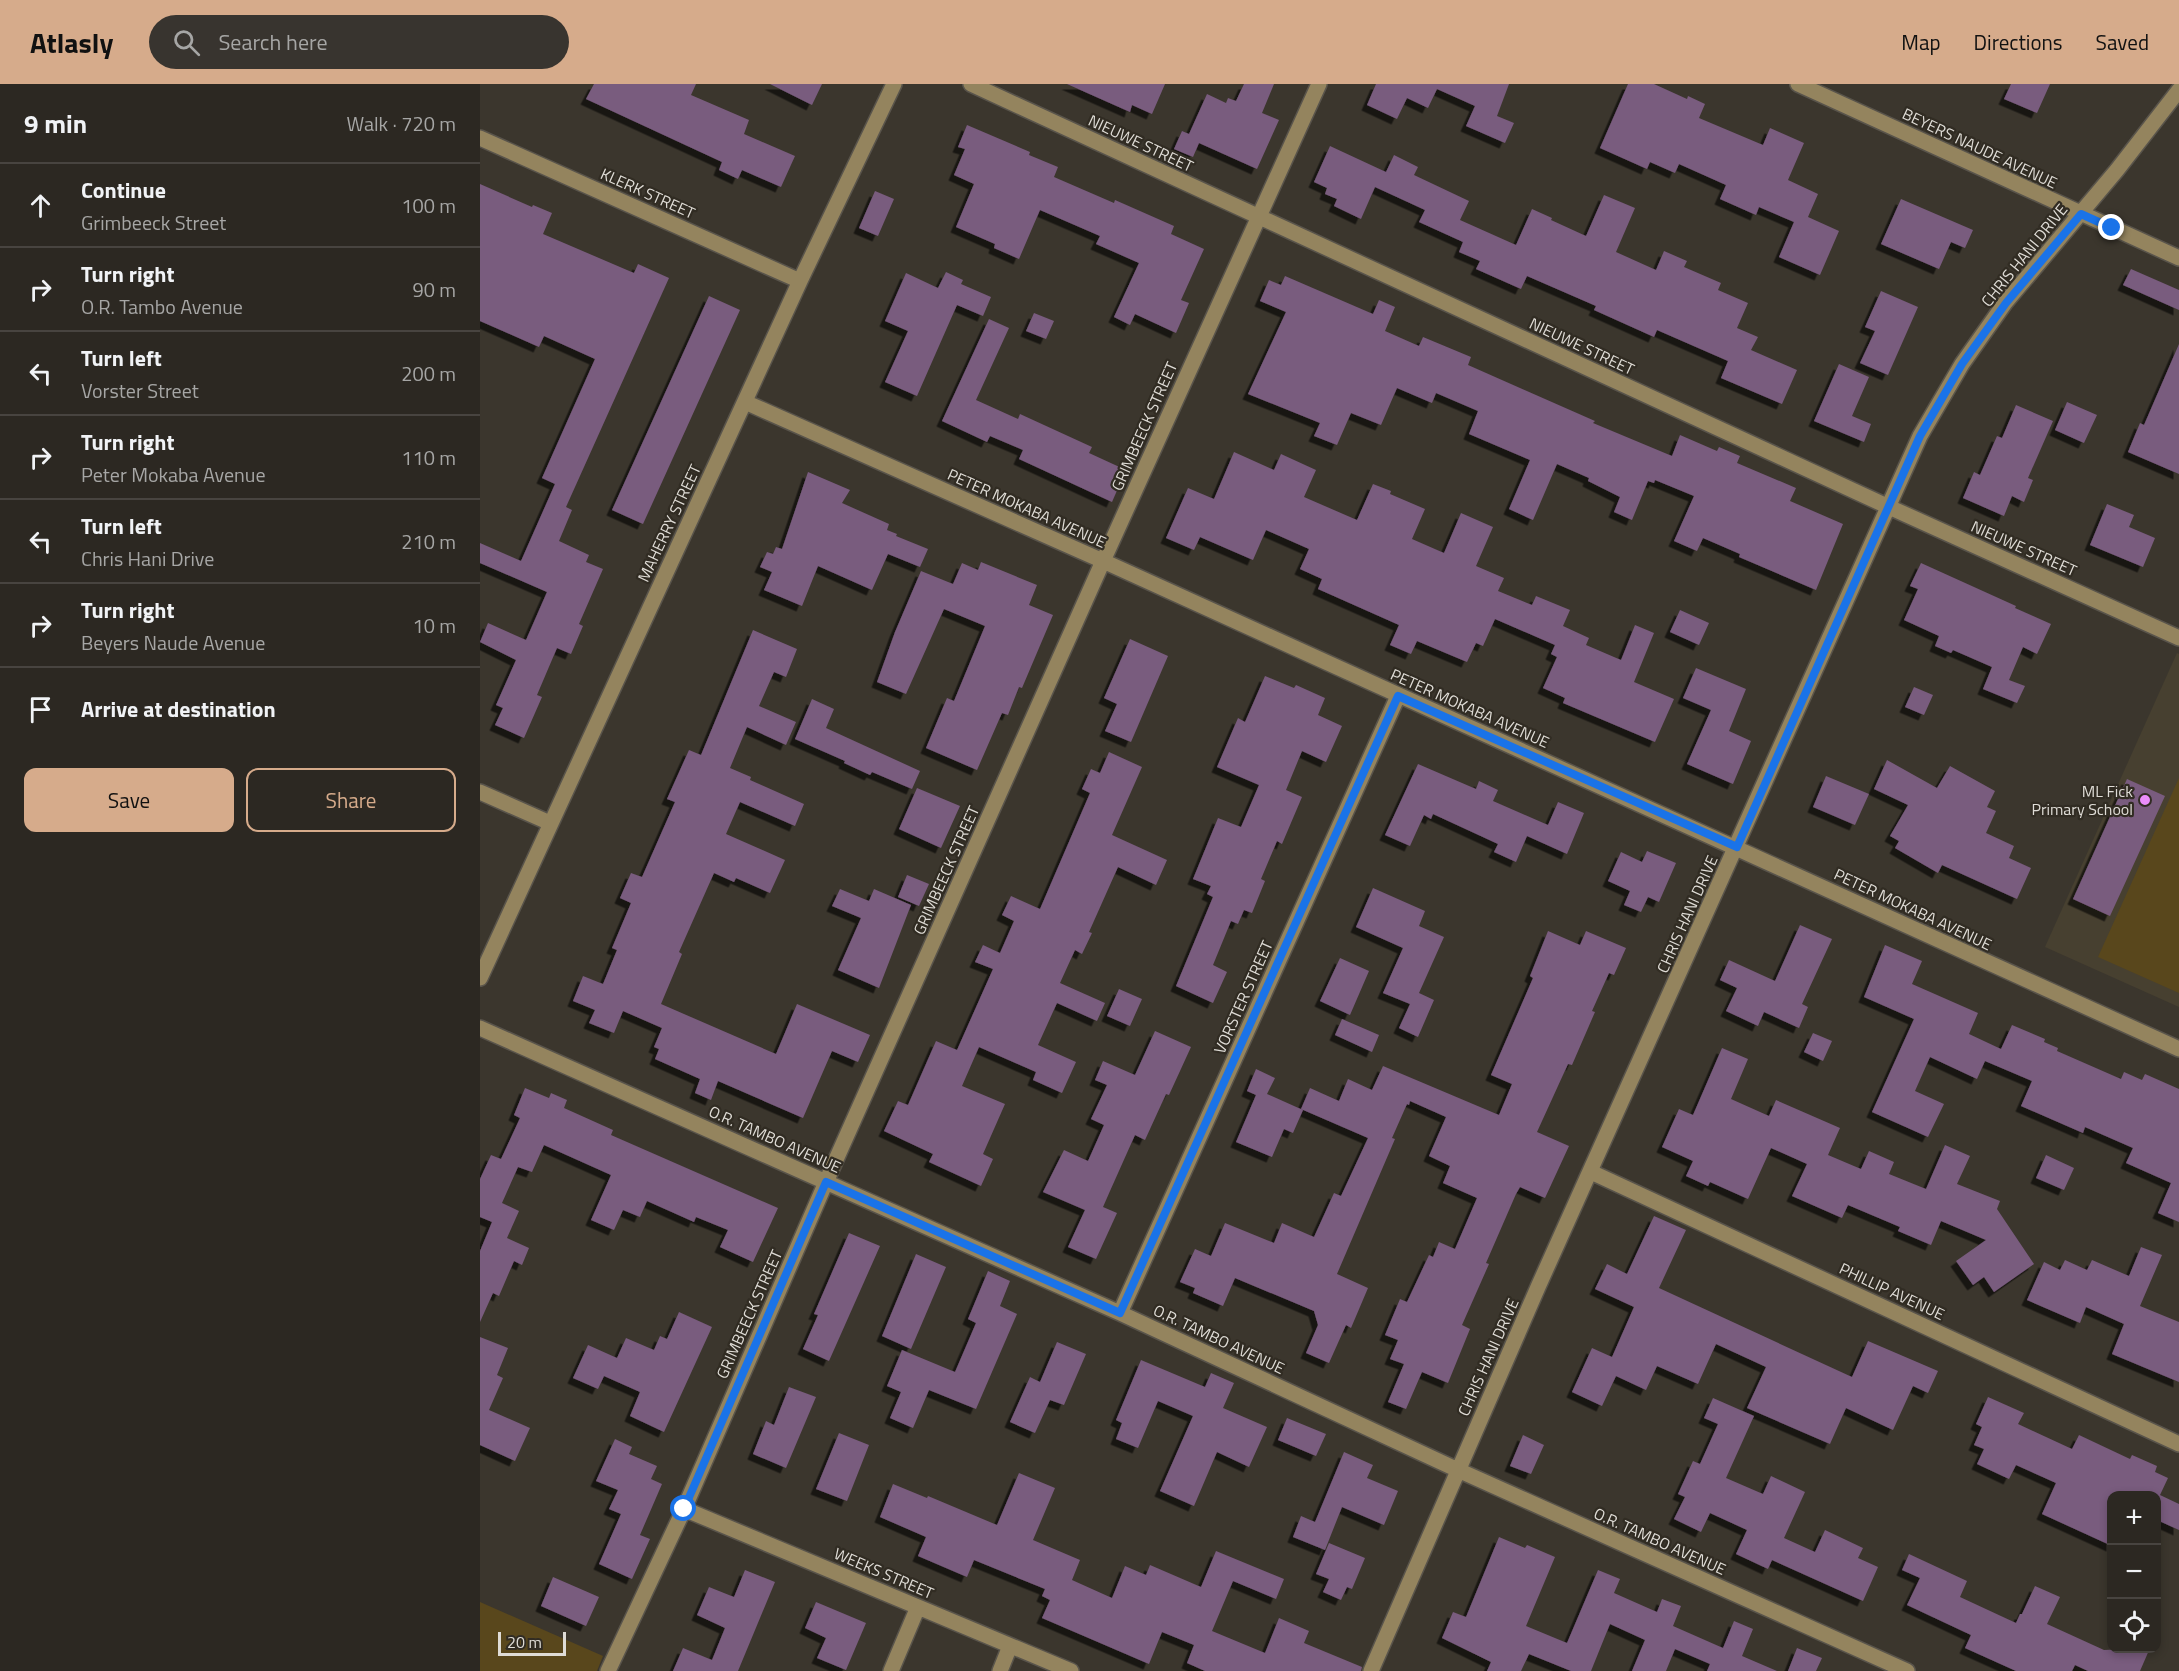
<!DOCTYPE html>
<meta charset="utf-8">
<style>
body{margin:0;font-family:"Titillium Web",sans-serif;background:#38342f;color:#f1f3f6}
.controls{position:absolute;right:18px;bottom:18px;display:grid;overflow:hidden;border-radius:12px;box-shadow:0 3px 9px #0003}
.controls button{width:54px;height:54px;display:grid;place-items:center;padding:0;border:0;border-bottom:2px solid #484440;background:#2c2822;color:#f1f3f6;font:30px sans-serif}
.scale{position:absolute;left:18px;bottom:15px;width:68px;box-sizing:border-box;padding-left:6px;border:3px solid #dfdcd6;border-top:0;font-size:16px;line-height:21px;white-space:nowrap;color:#dfdcd6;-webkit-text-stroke:4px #312c23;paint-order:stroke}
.stop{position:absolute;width:18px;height:18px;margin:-14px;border:4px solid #1a73e8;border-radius:50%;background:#fff}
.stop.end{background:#1a73e8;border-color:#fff;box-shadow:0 2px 6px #0008}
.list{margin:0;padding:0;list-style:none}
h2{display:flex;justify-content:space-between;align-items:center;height:78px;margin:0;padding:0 24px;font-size:26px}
h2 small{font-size:20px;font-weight:400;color:#a6a6a5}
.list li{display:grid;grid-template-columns:39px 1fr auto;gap:18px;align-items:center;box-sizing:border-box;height:84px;padding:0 24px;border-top:2px solid #484440}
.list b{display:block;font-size:22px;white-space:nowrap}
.list p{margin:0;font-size:20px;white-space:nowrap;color:#a6a6a5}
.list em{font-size:20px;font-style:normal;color:#a6a6a5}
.actions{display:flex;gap:12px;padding:18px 24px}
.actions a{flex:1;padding:14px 0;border:2px solid #d6ab8b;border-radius:12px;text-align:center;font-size:21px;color:#d6ab8b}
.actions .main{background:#d6ab8b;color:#111}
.icon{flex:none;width:33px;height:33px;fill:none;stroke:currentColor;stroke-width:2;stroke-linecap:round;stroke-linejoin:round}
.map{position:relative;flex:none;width:1699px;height:1587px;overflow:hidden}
header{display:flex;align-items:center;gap:36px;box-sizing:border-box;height:84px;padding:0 30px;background:#d6ab8b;color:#111}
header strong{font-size:28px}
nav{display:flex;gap:33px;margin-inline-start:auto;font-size:21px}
.search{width:420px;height:54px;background:#38342f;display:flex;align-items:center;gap:15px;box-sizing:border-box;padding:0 21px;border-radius:33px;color:#a6a6a5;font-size:22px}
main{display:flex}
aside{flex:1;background:#2c2822}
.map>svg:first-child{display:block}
</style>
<header>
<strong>Atlasly</strong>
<div class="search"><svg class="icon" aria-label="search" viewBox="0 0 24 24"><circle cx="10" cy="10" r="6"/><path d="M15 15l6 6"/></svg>Search here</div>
<nav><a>Map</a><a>Directions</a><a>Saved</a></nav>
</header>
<main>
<aside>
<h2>9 min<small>Walk · 720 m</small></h2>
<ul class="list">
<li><svg class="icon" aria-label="ahead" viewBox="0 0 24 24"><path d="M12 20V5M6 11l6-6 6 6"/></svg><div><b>Continue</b><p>Grimbeeck Street</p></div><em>100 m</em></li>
<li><svg class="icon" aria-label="right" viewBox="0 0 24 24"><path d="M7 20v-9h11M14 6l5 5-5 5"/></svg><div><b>Turn right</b><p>O.R. Tambo Avenue</p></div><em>90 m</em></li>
<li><svg class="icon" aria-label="left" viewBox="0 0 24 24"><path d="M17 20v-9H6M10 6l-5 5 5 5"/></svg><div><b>Turn left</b><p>Vorster Street</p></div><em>200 m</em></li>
<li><svg class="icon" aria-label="right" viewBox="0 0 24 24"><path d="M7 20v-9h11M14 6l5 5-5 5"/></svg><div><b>Turn right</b><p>Peter Mokaba Avenue</p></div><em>110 m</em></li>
<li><svg class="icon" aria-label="left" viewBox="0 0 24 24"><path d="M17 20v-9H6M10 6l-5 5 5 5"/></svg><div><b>Turn left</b><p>Chris Hani Drive</p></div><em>210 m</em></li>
<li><svg class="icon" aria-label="right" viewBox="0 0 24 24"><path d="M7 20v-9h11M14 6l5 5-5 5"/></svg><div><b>Turn right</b><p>Beyers Naude Avenue</p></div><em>10 m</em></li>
<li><svg class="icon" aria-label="arrive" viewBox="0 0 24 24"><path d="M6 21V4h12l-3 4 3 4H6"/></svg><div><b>Arrive at destination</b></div></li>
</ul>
<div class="actions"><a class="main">Save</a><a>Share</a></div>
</aside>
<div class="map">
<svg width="1699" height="1587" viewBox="0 0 1699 1587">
<defs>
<filter id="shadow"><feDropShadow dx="-5.5" dy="5.5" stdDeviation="0" flood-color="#0009"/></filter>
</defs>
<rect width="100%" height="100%" fill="#3b362d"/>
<path fill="#474030" d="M1697,569L1699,570V923L1565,863Z"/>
<path fill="#59471c" d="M1699,694V909L1618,873Z
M0,1518L123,1572L117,1587H0Z"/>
<path fill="#795b7e" filter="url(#shadow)" d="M114,0H216L211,11L269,36L264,50L315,72L301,103L262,86L258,95L239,86L242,78L106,15Z
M290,0H342L332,21Z
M587,0H685L672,30L652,21L650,28Z
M764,0H794L782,29L799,36L777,85L719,59L713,73L694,65L702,47L709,50L727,10L746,19L748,14L756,17Z
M896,0H1029L1017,32L1034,39L1025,59L986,42L995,22L957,5L948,24L927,14L917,35L887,21Z
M1148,0H1174L1207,15L1208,12L1225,20L1219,34L1283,61L1290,44L1324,59L1308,96L1338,110L1328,133L1359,147L1340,191L1299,173L1314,138L1279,123L1276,131L1240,115L1246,101L1199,80L1195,89L1170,78L1167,85L1120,64Z
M1531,0H1570L1557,29L1524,15Z
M487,41L550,68L549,71L578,83L574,93L634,119L635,116L694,142L691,150L724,165L701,216L709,219L696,249L655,230L650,241L634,233L659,179L616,160L620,152L560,126L539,175L514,164L515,160L476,143L494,100L474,91L485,65L478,63Z
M850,62L906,88L914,71L938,83L934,91L989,117L980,136L1036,161L1052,125L1072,134L1071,136L1106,152L1124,111L1155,124L1136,168L1176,186L1184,167L1207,177L1204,183L1241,199L1238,206L1268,219L1257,244L1278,253L1271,266L1317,286L1302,320L1241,294L1248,277L1177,246L1174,253L1114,226L1116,222L1047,192L1041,205L996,185L1000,177L979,168L983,158L939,138L945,126L895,103L881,135L854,122L857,115L845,110L847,104L834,98Z
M0,100L52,123L53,121L72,129L63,150L154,189L158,180L189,194L86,423L92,426L79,457L109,471L106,478L123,485L99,540L103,542L91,570L77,564L57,611L62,613L44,654L15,641L23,624L16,621L36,576L0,558L8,539L46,556L67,508L0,479V459L41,477L75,400L62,394L115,275L64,252L59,263L0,237Z
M395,107L414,115L398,152L379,144Z
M1421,115L1493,146L1485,164L1471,158L1459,185L1401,160Z
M1651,185L1699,206V226L1643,201Z
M466,188L483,196L481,200L511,213L503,232L477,221L437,312L405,298L428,247L405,237L426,189L458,204Z
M805,192L893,230L899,216L915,223L905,247L939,262L943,253L991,273L988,281L1115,337L1113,339L1192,372L1200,351L1237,367L1239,363L1260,372L1257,379L1316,404L1310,417L1363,440L1336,506L1259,473L1260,470L1223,454L1217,467L1194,457L1214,412L1175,396L1174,399L1168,397L1152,436L1134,428L1140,413L1108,397L1109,394L1077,380L1053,436L1029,425L1050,376L989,350L998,327L956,309L952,319L917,304L901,341L871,329L857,361L834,352L840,339L768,310L806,228L780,217L789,196L801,201Z
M1401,207L1438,223L1408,291L1380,279L1395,247L1385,243Z
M229,212L260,226L163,440L132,426Z
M554,229L574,237L566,255L546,247Z
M509,235L529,244L496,316L538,335L540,330L612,363L609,369L646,386L632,418L539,375L543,366L510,352L507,358L462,337Z
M1699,260V390L1648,368L1660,339L1664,341Z
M1359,280L1389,293L1372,332L1391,340L1384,358L1334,337Z
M1587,318L1617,331L1604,359L1575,346Z
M1536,321L1573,337L1548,394L1553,396L1544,418L1532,412L1524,432L1483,414L1494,388L1500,391L1517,352L1522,354Z
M754,368L794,386L801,370L836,386L824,413L877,436L893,400L911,407L910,410L945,425L932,455L964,469L981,429L1013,443L996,482L1024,494L1018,507L1052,521L1056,512L1090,526L1083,542L1109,554L1106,561L1141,576L1155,541L1174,549L1154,598L1194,615L1175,658L1083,619L1085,614L1063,604L1077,573L1071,570L1075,561L1015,535L1003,562L996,559L987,578L937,557L931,570L910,561L919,541L838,505L842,495L820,485L829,465L786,446L773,476L720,453L714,466L686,454L708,404L734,415Z
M328,388L370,406L362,419L409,440L407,446L417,450L416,452L448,465L440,483L408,470L392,506L338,482L322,522L284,506L292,488L280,483L287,468L293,470L296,463L302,465Z
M1627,420L1654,431L1649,443L1675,454L1663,483L1610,461Z
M501,478L557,501L549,521L573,531L542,604L539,603L528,631L522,629L497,686L446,664L467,614L474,617L505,542L464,525L426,610L397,598L415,548L441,487L473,500L482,479L498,486Z
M1441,479L1536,522L1535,524L1571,540L1557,570L1543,563L1529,596L1545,602L1537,619L1503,605L1512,583L1473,566L1471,569L1455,562L1459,552L1424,536L1438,505L1430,502Z
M1200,526L1229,539L1219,561L1190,548Z
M273,546L317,565L306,593L294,588L279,622L316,638L306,661L267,643L250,684L271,693L270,696L324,720L315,742L260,718L246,750L305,776L290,809L256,794L254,798L234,789L199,868L202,870L181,920L296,970L317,920L390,951L378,978L352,967L323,1034L238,997L231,1016L215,1009L220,995L175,975L179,965L174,963L182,944L143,927L134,949L109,939L115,926L93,917L103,892L123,900L137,866L132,864L151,819L140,814L151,789L162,793L195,718L187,715L209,666L221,671Z
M650,555L688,572L651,658L625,647L637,620L624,614Z
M1216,584L1266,605L1249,647L1271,657L1253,700L1207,680L1231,626L1203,614Z
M785,592L814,604L816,601L845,614L838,631L862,642L846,678L822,667L806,706L822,713L802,760L797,757L781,795L785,797L772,829L764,826L758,840L751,837L733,881L747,888L733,919L696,902L733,813L727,810L731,802L713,795L738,734L761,743L779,701L737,683L758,634L765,638Z
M1434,603L1453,611L1444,631L1425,623Z
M332,615L354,625L346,644L440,687L432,705L392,688L390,691L364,679L365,677L315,655Z
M629,668L662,683L632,751L687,776L676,801L638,783L609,848L612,849L602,870L595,866L580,899L625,919L617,937L577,919L558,961L596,978L582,1009L553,996L556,988L499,963L482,1002L525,1020L503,1070L513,1075L501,1102L449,1078L453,1070L404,1047L418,1017L428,1021L456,957L477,966L513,885L495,878L503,861L520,869L534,837L522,831L531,812L560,825L610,709L602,705L611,685L620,689Z
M1407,676L1457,704L1470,682L1515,707L1507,723L1516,727L1506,749L1534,762L1529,774L1551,784L1537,815L1462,781L1458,789L1415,764L1419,757L1410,752L1428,721L1394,705Z
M938,680L996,705L999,697L1018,706L1013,717L1068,741L1078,718L1104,729L1087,770L1047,752L1036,778L1014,768L1018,760L953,730L951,735L944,731L930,762L905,751Z
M1346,692L1389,710L1375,741L1333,723Z
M1647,695L1685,712L1630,832L1593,815Z
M437,704L480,722L461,764L419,745Z
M1167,767L1196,779L1179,818L1168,813L1161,828L1144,821L1150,807L1128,797L1141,768L1162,778Z
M427,791L449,800L439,822L418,813Z
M893,804L945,827L939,842L964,853L939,909L954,916L938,953L919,944L930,920L903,909L923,864L876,843Z
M360,805L389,817L394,805L431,821L399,904L358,886L381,834L352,822Z
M1320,841L1352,855L1322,920L1328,923L1319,944L1284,928L1278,942L1246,927L1257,904L1240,896L1249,876L1295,897Z
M1068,847L1100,861L1106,847L1146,864L1134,891L1129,889L1112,927L1115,928L1092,981L1088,980L1057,1048L1089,1062L1065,1114L1040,1103L1036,1110L1006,1179L1009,1180L982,1241L990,1245L968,1299L942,1288L926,1325L908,1318L924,1280L910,1275L918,1256L905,1251L920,1215L927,1218L949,1171L953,1173L959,1158L975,1165L997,1114L963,1099L970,1082L949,1072L966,1033L930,1017L929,1021L927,1020L912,1054L915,1055L857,1190L888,1204L871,1244L866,1241L849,1279L826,1269L838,1241L834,1227L755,1194L743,1222L713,1209L715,1204L700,1198L715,1165L731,1172L745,1139L794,1159L802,1139L834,1153L854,1109L861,1112L888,1054L821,1025L830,1004L859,1017L868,995L892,1006L903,982L1019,1031L1032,1000L1011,991L1053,894L1050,892Z
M1405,861L1442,877L1432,900L1498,929L1489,950L1521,965L1532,941L1565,955L1564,958L1578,964L1577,967L1641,995L1644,988L1662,996L1665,990L1699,1005V1138L1678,1129L1691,1099L1646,1079L1653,1064L1605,1043L1603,1049L1541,1022L1552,997L1505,977L1497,995L1450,973L1435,1007L1464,1020L1448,1053L1392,1028L1434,935L1384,913Z
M860,874L889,887L870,931L840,917Z
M639,905L662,915L650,942L627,932Z
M862,935L899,951L892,968L855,951Z
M675,947L711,963L689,1011L686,1010L665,1056L655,1051L630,1107L623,1123L637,1129L616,1175L588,1163L605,1126L563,1108L584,1066L608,1077L624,1041L611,1035L627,1001L615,996L623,977L655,991Z
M1333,949L1352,957L1343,977L1324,968Z
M1242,964L1268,975L1251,1015L1289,1032L1296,1016L1360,1044L1348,1071L1381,1085L1389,1067L1414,1078L1409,1090L1446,1105L1465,1061L1490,1072L1477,1100L1520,1117L1517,1125L1554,1180L1514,1208L1504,1193L1493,1201L1476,1177L1506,1156L1461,1137L1451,1161L1418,1147L1420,1143L1368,1121L1362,1134L1312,1112L1327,1080L1291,1064L1268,1115L1230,1098L1228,1102L1206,1092L1213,1077L1182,1063L1199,1025L1213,1031Z
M776,985L795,994L787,1010L823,1026L813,1049L804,1045L792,1073L756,1058L776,1011L767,1007Z
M45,1004L69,1014L71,1009L87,1016L84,1024L133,1046L131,1051L298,1124L273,1178L240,1163L248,1146L216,1133L214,1138L167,1117L160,1133L143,1126L134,1146L111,1136L131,1091L64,1061L52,1088L38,1083L22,1119L39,1127L27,1154L49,1164L42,1181L34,1177L19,1212L13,1209L0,1238V1167L12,1138L0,1133V1095L11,1071L21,1075L40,1034L34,1031Z
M1566,1071L1594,1084L1584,1106L1556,1094Z
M1174,1132L1206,1146L1179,1204L1372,1293L1388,1257L1458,1287L1448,1309L1433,1302L1413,1346L1366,1324L1350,1360L1267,1324L1286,1283L1236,1260L1218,1300L1177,1282L1166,1306L1136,1292L1122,1322L1092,1308L1112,1264L1132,1273L1154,1223L1115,1205L1127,1180L1147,1190Z
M369,1149L400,1162L349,1277L323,1265L338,1231L334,1230Z
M1661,1163L1682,1171L1660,1222L1699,1238V1298L1632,1270L1644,1240L1606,1223L1600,1239L1547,1216L1564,1178L1580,1186L1585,1176L1607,1186L1612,1176L1649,1192Z
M436,1170L466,1183L431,1265L402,1252Z
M508,1187L530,1197L520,1222L537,1230L496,1325L449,1306L433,1344L410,1334L421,1308L407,1302L422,1266L475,1288L496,1239L488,1235Z
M199,1228L232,1243L184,1348L150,1332L160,1308L124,1292L118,1305L93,1294L108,1261L137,1274L146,1254L174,1266L180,1252L187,1255Z
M0,1253L28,1264L17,1291L23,1294L9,1326L50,1344L35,1377L0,1361Z
M577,1258L606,1270L584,1321L570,1316L555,1349L530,1338L550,1293L560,1298Z
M661,1276L725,1303L731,1289L754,1299L743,1324L787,1343L769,1383L737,1368L714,1422L680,1407L713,1332L678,1317L658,1364L636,1355L642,1339L636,1336Z
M309,1303L336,1313L306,1384L273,1370L286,1337L294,1341Z
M1508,1313L1544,1329L1538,1340L1592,1365L1599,1351L1650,1375L1652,1371L1677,1382L1675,1388L1688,1394L1680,1411L1699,1420V1446L1677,1436V1412H1632V1462L1562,1430L1576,1399L1536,1381L1529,1395L1497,1380L1504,1365L1494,1361L1502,1343L1496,1340Z
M1233,1314L1274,1332L1246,1394L1283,1410L1291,1392L1325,1408L1304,1454L1335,1468L1345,1446L1383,1464L1378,1474L1398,1483L1383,1517L1292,1476L1288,1485L1256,1470L1267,1446L1230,1429L1221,1448L1194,1435L1205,1413L1198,1410L1213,1377L1220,1380L1238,1340L1224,1334Z
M807,1334L846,1350L836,1372L798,1356Z
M359,1349L389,1361L367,1417L336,1405Z
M1043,1351L1064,1361L1051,1390L1030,1382Z
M135,1355L152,1363L149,1370L177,1382L171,1395L182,1400L160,1451L170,1455L152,1495L119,1480L141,1430L129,1425L138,1406L116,1397Z
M864,1368L893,1381L887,1394L918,1407L904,1441L862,1423L845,1466L813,1453L821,1432L835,1438Z
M539,1389L575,1404L553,1456L600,1476L592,1496L632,1514L645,1482L666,1491L670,1481L721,1503L736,1467L804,1495L796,1515L753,1497L732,1547L785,1569L799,1534L829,1547L824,1559L882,1583L881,1587H725L707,1579L714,1561L682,1548L669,1580L562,1534L570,1516L562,1512L565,1505L494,1476L487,1493L438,1472L446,1453L400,1433L413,1400L447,1414L448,1412L517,1441Z
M1019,1453L1045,1464L1047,1461L1075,1473L1046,1542L1087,1559L1118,1486L1140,1495L1134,1509L1177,1528L1182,1515L1201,1522L1193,1542L1243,1564L1254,1537L1273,1545L1262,1572L1297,1587H1227L1230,1580L1195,1565L1186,1587H1152L1165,1556L1130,1540L1111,1587H1091L1049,1570L1041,1587H1007L1011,1578L962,1554L973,1528L986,1533Z
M849,1459L885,1474L872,1505L867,1503L861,1516L843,1508L849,1495L836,1490Z
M1429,1470L1487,1497L1480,1513L1536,1539L1540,1530H1542L1555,1502L1580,1513L1567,1540L1624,1566L1670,1564L1660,1587H1608L1595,1581L1592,1587H1536L1485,1564L1491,1551L1427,1521L1440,1494L1422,1486Z
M265,1486L295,1498L258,1587H193L203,1564L232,1576L245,1544L217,1531L229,1503L254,1513Z
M73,1493L119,1513L106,1542L61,1522Z
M336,1518L386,1539L366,1586L337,1574L346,1554L325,1544Z
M1317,1564L1342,1574L1336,1587H1308Z"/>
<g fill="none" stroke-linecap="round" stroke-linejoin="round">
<defs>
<path id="minor" d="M491,0L1409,423L1699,554
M1318,0L1699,174
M0,54L320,197
M265,318L623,477L1699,965
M0,708L70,739
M0,894L320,197L414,0
M0,944L640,1229L978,1386L1427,1587
M1111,1088L1699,1360
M640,1229L918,612
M204,1425L591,1587
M128,1587L204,1425L346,1098L623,477L839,0
M411,1587L438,1523
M520,1587L530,1562
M891,1587L1058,1203L1440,352L1482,280L1525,219L1637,86L1699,6"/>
</defs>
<use href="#minor" stroke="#59544b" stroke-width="18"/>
<use href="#minor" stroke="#94845e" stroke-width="15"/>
</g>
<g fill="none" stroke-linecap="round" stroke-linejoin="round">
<path stroke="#1a73e8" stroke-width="8" d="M204,1425L346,1098L640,1229L918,612L1257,763L1440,352L1482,280L1526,219L1601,130L1632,144"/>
</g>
<circle fill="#eb8dfb" stroke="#312c23" stroke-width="2" cx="1665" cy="716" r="6"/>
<g text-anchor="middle" stroke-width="4.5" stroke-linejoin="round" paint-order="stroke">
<g font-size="16" fill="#dfdcd6" stroke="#312c23">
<text transform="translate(661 59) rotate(25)" y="6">NIEUWE STREET</text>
<text transform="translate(1500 64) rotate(25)" y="6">BEYERS NAUDE AVENUE</text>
<text transform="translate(168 109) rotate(24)" y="6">KLERK STREET</text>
<text transform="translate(1544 171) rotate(-51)" y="6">CHRIS HANI DRIVE</text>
<text transform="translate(1102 262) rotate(25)" y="6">NIEUWE STREET</text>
<text transform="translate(664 342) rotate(-66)" y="6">GRIMBEECK STREET</text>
<text transform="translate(547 424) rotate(24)" y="6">PETER MOKABA AVENUE</text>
<text transform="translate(189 439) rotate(-65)" y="6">MAHERRY STREET</text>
<text transform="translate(1544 464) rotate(24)" y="6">NIEUWE STREET</text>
<text transform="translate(990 624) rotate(24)" y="6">PETER MOKABA AVENUE</text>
<text transform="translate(466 786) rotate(-66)" y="6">GRIMBEECK STREET</text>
<text transform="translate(1433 825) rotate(25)" y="6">PETER MOKABA AVENUE</text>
<text transform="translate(1207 830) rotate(-66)" y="6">CHRIS HANI DRIVE</text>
<text transform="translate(763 913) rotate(-66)" y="6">VORSTER STREET</text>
<text transform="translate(295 1055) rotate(24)" y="6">O.R. TAMBO AVENUE</text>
<text transform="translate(1412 1207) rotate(25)" y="6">PHILLIP AVENUE</text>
<text transform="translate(269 1230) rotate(-66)" y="6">GRIMBEECK STREET</text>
<text transform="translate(739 1255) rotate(25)" y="6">O.R. TAMBO AVENUE</text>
<text transform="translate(1008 1273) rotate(-66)" y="6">CHRIS HANI DRIVE</text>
<text transform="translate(1180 1457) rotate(24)" y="6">O.R. TAMBO AVENUE</text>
<text transform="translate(404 1489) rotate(23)" y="6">WEEKS STREET</text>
</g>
<g font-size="16" fill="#dfdcd6" stroke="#312c23" text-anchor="end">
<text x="1653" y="713">ML Fick<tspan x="1653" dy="18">Primary School</tspan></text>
</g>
</g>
</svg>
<div class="controls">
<button>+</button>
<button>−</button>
<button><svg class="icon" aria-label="locate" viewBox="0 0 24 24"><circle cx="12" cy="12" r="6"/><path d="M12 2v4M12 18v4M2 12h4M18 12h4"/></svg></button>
</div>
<div class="scale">20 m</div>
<div class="stop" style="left:204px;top:1425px"></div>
<div class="stop end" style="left:1632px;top:144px"></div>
</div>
</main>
